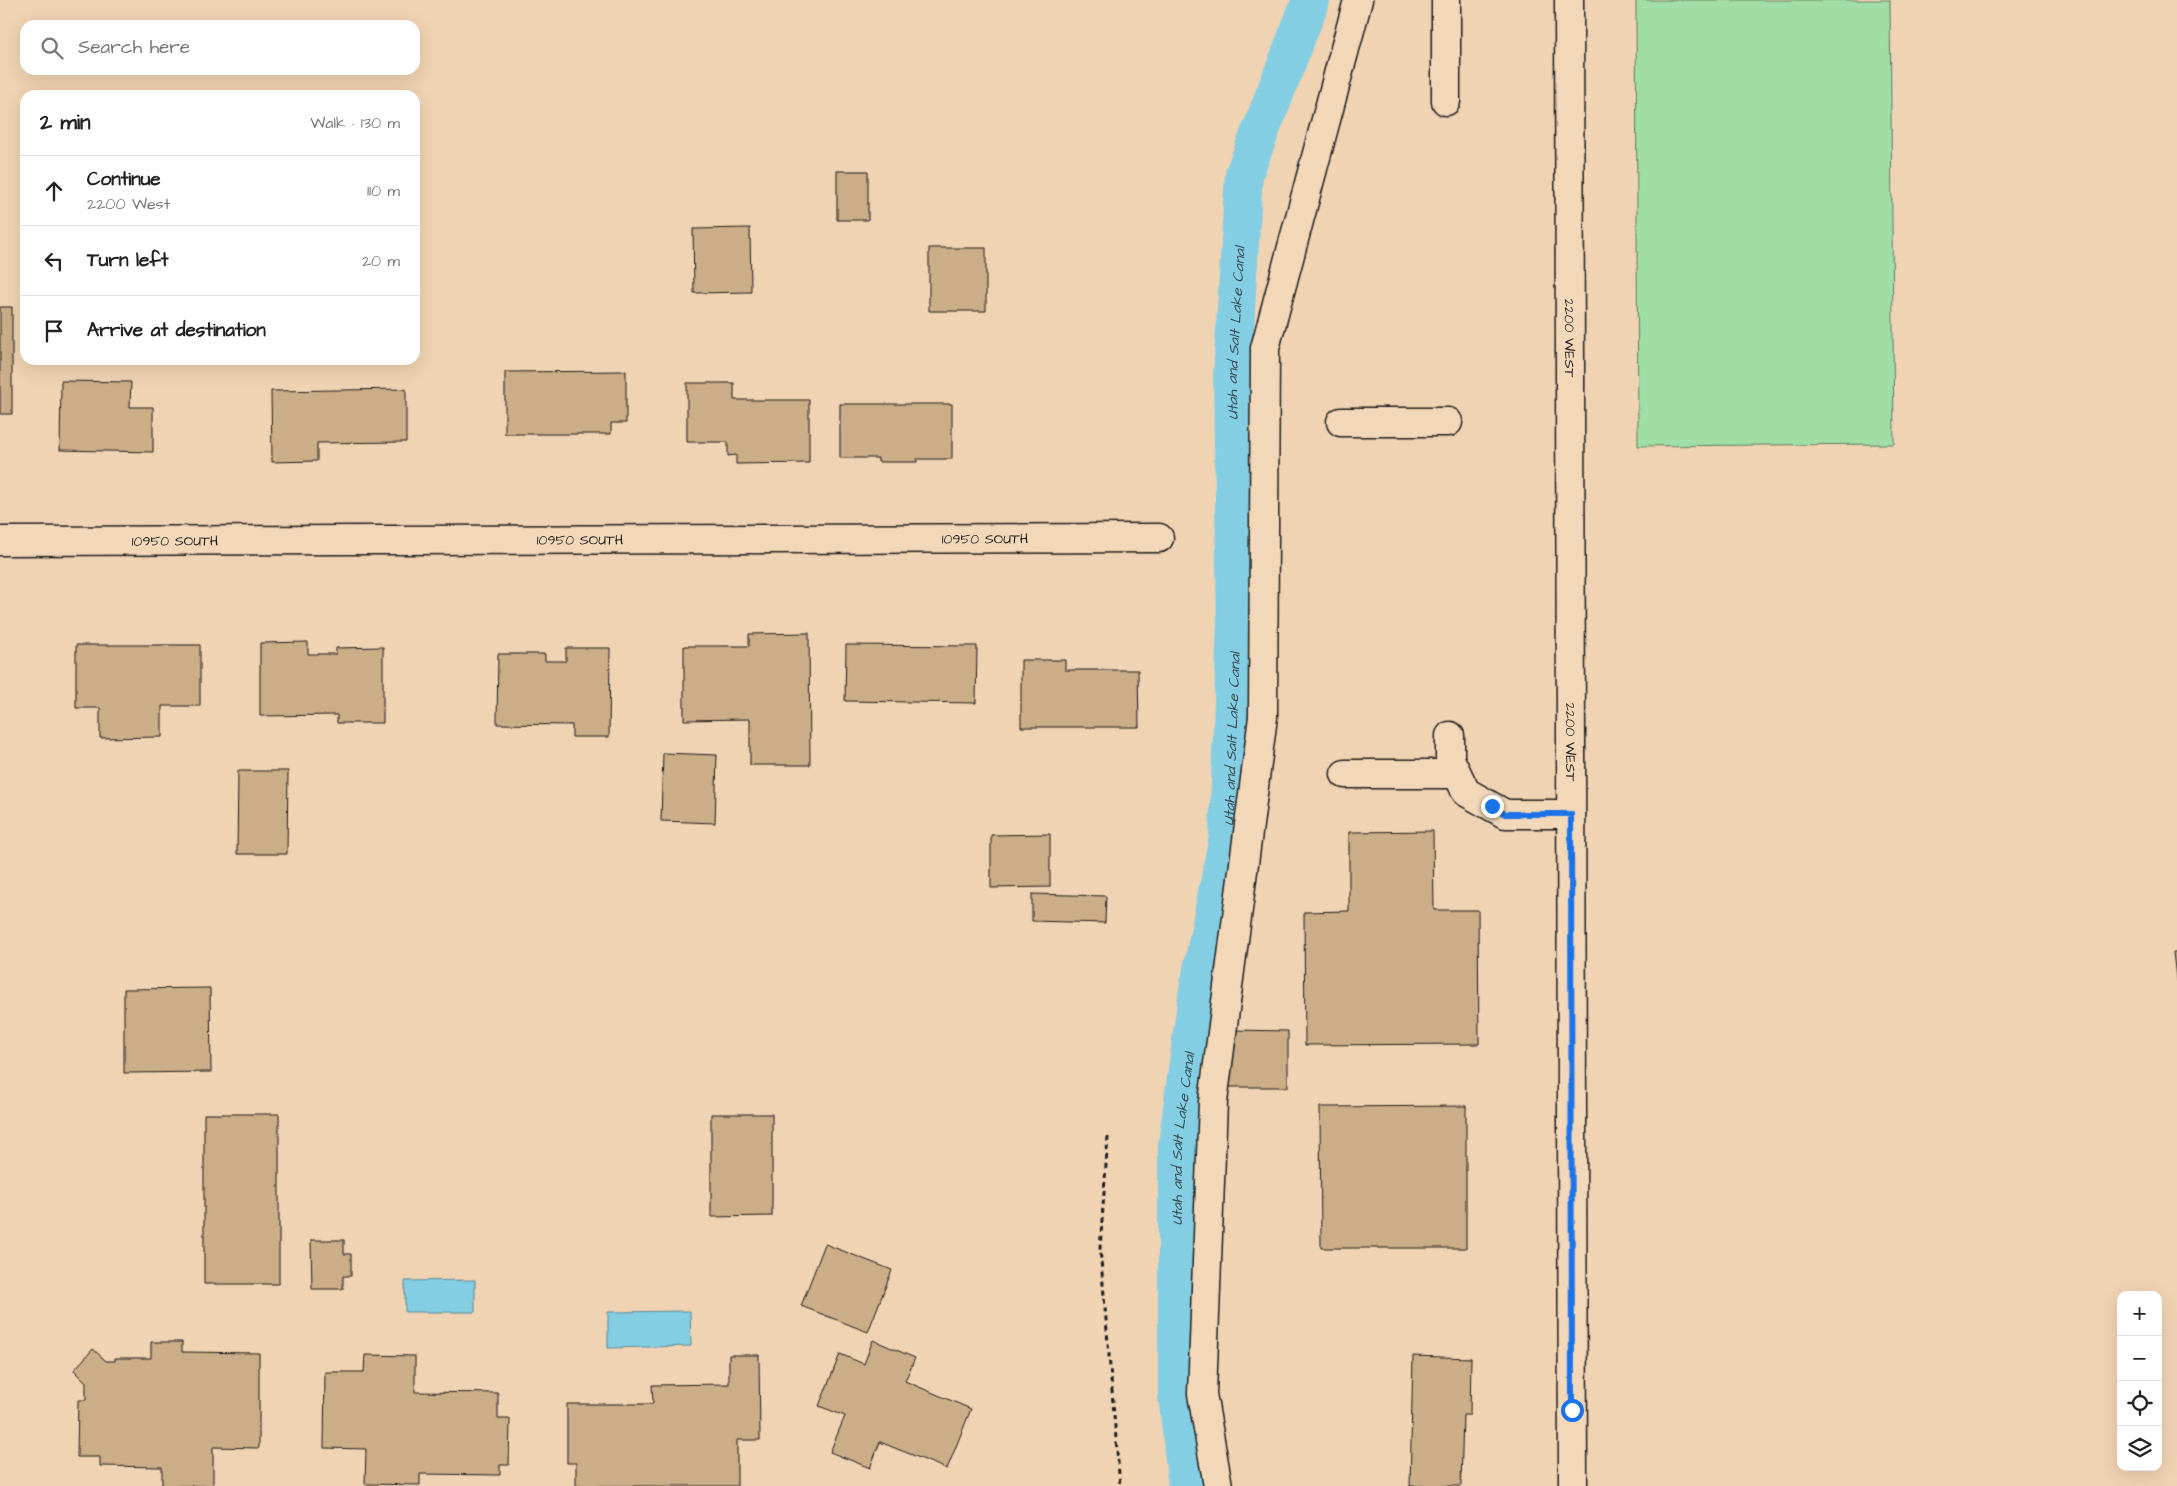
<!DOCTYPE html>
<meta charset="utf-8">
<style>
body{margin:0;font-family:"Architects Daughter",sans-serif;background:#f6f6f6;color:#222}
.controls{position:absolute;right:15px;bottom:15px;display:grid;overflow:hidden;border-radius:10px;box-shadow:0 5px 20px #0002}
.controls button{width:45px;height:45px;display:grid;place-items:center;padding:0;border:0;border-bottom:1px solid #e0e0e0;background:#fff;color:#222;font:25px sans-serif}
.stop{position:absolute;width:15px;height:15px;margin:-11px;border:4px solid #1a73e8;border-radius:50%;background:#fff}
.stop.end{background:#1a73e8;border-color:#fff;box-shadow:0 1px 5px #0008}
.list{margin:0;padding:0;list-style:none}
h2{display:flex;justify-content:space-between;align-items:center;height:65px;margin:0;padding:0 20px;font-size:21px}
h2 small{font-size:16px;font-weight:400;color:#767676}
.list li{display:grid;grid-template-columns:32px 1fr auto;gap:15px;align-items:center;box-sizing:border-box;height:70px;padding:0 20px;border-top:1px solid #e0e0e0}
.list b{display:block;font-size:19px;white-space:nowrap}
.list p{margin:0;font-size:16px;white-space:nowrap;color:#767676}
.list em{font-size:16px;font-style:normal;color:#767676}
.icon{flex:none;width:28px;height:28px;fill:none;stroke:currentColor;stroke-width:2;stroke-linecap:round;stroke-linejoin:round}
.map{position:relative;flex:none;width:2177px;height:1486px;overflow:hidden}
.search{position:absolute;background:#fff;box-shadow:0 5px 20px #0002;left:20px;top:20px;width:400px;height:55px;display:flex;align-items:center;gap:12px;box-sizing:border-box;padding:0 18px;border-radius:15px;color:#767676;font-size:19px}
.panel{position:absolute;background:#fff;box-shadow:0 5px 20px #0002;left:20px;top:90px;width:400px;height:275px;border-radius:15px}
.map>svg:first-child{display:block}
</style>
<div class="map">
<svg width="2177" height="1486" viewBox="0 0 2177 1486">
<rect width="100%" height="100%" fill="#f0d3b3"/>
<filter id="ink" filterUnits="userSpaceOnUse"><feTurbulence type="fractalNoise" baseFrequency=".02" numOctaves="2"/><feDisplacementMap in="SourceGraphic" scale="10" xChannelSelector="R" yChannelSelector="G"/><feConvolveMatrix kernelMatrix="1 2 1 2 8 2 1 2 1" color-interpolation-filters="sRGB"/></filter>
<g filter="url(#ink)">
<path fill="#a0dea5" stroke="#5e7d60" d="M1636,0H1890L1894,444L1638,446Z"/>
<path fill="#83cee3" stroke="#5a8793" d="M475,1280V1312H405V1281Z
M690,1311L691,1346L608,1348V1312Z"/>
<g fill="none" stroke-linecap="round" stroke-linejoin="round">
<path stroke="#83cee3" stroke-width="38" id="s1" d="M1187,1486L1177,1394V1145L1197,996L1228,837L1236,622L1232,377L1244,174L1311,0"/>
</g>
<path fill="#cbad88" stroke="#1c1c1c" d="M837,171H868V220H837Z
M750,228L751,292L694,293L693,229Z
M929,248H986V311H929Z
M0,307H12V414H0Z
M626,371V423H611V434H505V372Z
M61,381L131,382L130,407H153V452L60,450Z
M687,383H734V400H809V463L736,464V455L728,456V442H687Z
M406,389V442L317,443V461L272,462L271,391Z
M840,404H952V459H917V462H878V458H840Z
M809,633L810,765H750V719L684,720V646H749V634Z
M308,642V654H336V648L383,647V723H337V715L260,716V643Z
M76,645H200V706H162V737L100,738V708H76Z
M846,645L977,646L976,703L845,701Z
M566,648H610L609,737H572V725L497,724L498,654H545V661H566Z
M1021,660H1065V670H1138L1139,727H1021Z
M663,753L717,755L715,823L661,821Z
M238,771H288L287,854H237Z
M1433,831L1434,910H1478L1479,1044L1305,1045L1304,912L1349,911V832Z
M1050,834V887L991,888V835Z
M1032,894L1106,896L1105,923L1032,921Z
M2173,952H2177V986Z
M210,988L211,1072L124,1073V989Z
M1229,1030L1288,1031V1087H1229Z
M1466,1106V1248H1321L1320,1107Z
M204,1114H279V1284H204Z
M711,1114H772V1216L711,1217Z
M311,1240H344V1254H351V1276H343V1289H312Z
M825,1244L892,1270L868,1332L801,1306Z
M873,1340L915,1358L905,1381L971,1409L947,1469L880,1442L870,1468L830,1452L845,1416L819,1406L840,1354L864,1364Z
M151,1342H182V1352L259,1353V1448L213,1447V1486H162V1467L100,1466V1457H77L78,1400H86V1382L74,1370L93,1349L106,1361H115V1358H151Z
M365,1355L415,1356V1392L498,1393V1419H510L509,1465H500V1475L420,1474V1485L365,1484L366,1449L324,1448L325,1372H364Z
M729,1355H759L760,1440H737V1486H576V1463H567V1404H653L652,1385L729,1384Z
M1413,1356L1471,1358L1470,1415H1463L1461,1486H1410Z"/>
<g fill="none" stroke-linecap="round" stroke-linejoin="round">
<defs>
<g id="minor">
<path d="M1446,0V101"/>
<path id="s2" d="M1569,0L1573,1486"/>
<path d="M1341,422H1448"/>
<path id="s3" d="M0,541L1159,538"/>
<path d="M1450,736V759L1466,792L1505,814H1571"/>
<path d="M1345,774H1456"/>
<path d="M1218,1486L1202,1394L1213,1102L1263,717L1265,348L1358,0"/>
</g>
</defs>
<use href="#minor" stroke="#1c1c1c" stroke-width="31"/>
<path stroke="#1c1c1c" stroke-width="3" stroke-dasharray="5 4" stroke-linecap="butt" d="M1108,1137L1100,1248L1120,1486"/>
<use href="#minor" stroke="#f2d7b9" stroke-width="28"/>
</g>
</g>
<g fill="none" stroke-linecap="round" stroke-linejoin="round" filter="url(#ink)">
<path stroke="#1a73e8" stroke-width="6" d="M1492,806L1505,814H1571L1572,1410"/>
</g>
<g text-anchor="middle" stroke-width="5" stroke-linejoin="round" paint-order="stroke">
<g font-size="14" fill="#1c1c1c" stroke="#f2d7b9">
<text dy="5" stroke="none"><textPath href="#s2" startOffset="338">2200 WEST</textPath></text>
<text dy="5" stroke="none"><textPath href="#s3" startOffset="985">10950 SOUTH</textPath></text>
<text dy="5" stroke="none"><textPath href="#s3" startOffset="580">10950 SOUTH</textPath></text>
<text dy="5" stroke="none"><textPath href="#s3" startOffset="175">10950 SOUTH</textPath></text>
<text dy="5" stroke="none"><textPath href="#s2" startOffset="742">2200 WEST</textPath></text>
</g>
<g font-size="15" font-style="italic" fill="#36484e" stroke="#f2d7b9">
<text dy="5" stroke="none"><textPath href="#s1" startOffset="1158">Utah and Salt Lake Canal</textPath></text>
<text dy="5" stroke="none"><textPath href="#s1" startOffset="752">Utah and Salt Lake Canal</textPath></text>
<text dy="5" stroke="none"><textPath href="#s1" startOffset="348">Utah and Salt Lake Canal</textPath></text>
</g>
</g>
</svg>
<div class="controls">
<button>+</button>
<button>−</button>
<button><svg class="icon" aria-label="locate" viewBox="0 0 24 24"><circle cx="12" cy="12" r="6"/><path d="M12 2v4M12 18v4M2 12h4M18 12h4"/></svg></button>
<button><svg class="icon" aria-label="layers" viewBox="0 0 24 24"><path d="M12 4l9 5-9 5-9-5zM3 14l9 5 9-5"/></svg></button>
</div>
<div class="stop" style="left:1572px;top:1410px"></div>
<div class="stop end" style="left:1492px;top:806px"></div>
<div class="search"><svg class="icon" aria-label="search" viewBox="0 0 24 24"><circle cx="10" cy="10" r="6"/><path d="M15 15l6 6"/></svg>Search here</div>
<section class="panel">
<h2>2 min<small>Walk · 130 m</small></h2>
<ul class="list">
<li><svg class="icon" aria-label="ahead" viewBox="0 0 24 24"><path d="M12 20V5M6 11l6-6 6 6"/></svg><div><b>Continue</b><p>2200 West</p></div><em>110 m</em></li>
<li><svg class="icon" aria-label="left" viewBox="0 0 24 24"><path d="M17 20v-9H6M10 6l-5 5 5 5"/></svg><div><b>Turn left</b></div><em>20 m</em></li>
<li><svg class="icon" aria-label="arrive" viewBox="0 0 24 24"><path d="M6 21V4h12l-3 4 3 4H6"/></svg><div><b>Arrive at destination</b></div></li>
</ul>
</section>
</div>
